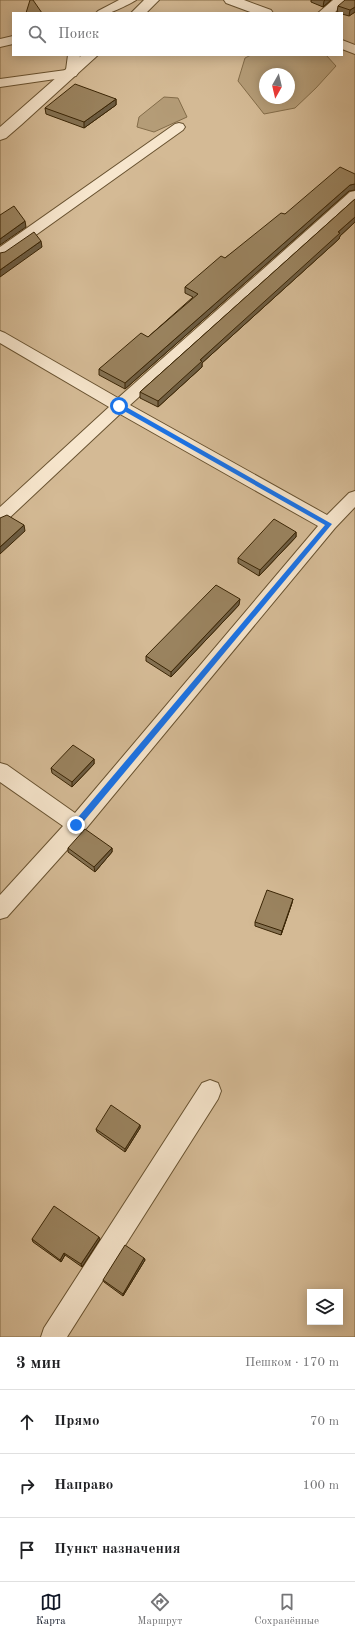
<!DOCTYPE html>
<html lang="ru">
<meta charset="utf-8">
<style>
body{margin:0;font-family:"Old Standard TT",serif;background:#f6f6f6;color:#202124}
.controls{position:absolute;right:12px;bottom:12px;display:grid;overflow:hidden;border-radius:0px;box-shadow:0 2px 10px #0003}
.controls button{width:36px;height:36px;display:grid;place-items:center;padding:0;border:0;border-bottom:1px solid #e0e0e0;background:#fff;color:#202124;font:20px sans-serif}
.compass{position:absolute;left:259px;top:68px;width:36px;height:36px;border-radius:50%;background:#fff;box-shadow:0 2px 10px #0003;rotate:188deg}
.stop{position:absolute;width:12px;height:12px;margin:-9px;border:3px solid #1a73e8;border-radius:50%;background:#fff}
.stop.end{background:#1a73e8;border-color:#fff;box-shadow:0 1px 4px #0008}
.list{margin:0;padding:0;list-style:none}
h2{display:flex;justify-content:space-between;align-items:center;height:52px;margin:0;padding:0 16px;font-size:17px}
h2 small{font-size:13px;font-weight:400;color:#757577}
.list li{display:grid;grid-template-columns:26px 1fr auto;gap:12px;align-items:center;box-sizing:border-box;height:64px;padding:0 16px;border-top:1px solid #e0e0e0}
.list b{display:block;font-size:15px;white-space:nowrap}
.list em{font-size:13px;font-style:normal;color:#757577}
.icon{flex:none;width:22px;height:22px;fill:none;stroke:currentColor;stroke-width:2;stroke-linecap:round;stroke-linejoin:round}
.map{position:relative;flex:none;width:355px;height:1337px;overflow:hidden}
.search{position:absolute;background:#fff;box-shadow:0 2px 10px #0003;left:12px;right:12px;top:12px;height:44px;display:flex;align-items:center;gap:10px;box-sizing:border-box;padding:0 14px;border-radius:0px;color:#757577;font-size:15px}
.sheet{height:244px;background:#fff}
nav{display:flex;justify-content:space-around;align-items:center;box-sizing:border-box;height:56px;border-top:1px solid #e0e0e0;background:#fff;font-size:11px;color:#757577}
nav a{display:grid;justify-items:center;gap:2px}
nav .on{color:#111827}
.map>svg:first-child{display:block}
</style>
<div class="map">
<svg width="355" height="1337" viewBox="0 0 355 1337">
<rect width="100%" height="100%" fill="#f3d9b2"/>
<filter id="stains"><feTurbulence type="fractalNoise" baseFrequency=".005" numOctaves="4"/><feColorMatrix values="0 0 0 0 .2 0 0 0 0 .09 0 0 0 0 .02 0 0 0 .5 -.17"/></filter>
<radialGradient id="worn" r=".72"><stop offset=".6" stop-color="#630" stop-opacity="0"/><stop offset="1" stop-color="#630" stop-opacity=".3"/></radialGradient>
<path fill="#d4ba95" stroke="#87704d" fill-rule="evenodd" d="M0,0H355V1337H0ZM13,13H342V55H13ZM265,74H289V98H265ZM310,1292H340V1322H310Z"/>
<path fill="#b49c77" stroke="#836c49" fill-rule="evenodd" d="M251,55H326L336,66L316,88L295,108L264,114L238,81L245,58ZM265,74H289V98H265Z
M164,97L178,98L187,117L154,132L137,127L139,117Z"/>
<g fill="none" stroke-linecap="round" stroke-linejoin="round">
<defs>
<path id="lane" d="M119,0H136C134,2 113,12 109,13C105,14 100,13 96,13L98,11Z
M13,36V44L0,47V39Z
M68,55H80L78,73L76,76L0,87V79L66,70Z
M179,123L183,124L185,127L183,130L5,257L0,258V247L175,124Z
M355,191V202L130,405L327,515L349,493L355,491V507L335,528L84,831L7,917L0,919V895L63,826L0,782V763L7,765L75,813L318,526L120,414L6,521L0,523V507L109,407L0,343V331L5,333L118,398L350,192Z
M210,1080L218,1083L221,1091L218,1099L67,1337H41L44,1328L202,1083Z"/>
<path id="street" d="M144,0H159L146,13H131Z
M224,0H244L271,10L273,13H253L226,3Z
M333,0H349L334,13H318Z
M342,40L355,45V54L342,49Z
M82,55H98L21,125L6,138L0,140V127Z"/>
</defs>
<use href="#lane" stroke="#685230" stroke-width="2"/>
<use href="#street" stroke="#685230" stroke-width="2"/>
<use href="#lane" fill="#f7e6cd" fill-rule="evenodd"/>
<use href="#street" fill="#f7e6cd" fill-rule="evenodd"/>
</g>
<path fill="#847152" stroke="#3a2505" d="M311,0H331L323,7L311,2Z
M355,0V12L349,16L342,14V13L337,12L338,6Z
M116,99V105L84,128L46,114L45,108Z
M349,191L125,389L99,375V369L148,337L193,297L185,293V287L225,258L285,214Z
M355,199V222L340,236L339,239L202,363V367L158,407L140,398V392Z
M296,532V537L259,576L238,563V558Z
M239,605L171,677L146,661V656Z
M94,759V764L72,787L52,773L51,768Z
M68,848H112V852L95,872L68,852Z
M292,903L281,935L255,926V922Z
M140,1125V1128L125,1152L97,1132L96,1129Z
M32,1239H100L82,1267L65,1255L61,1262L33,1242Z
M144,1258L145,1260L123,1296L104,1282L103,1280Z"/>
<path fill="#6c5c42" stroke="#3a2505" d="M325,0H331L323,7L324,1Z
M355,7V12L349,16L350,10Z
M116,99V105L84,128V122Z
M355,184V190L349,191L125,389V383L350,185Z
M355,217V222L340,236L339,239L202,363V367L158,407V401L200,360L338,232Z
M25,221L26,227L0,245V239Z
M41,241L42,247L0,277V270Z
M24,525L25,531L0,554V547Z
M296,532V537L259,576L260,570Z
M240,599L239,605L171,677V672Z
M94,759V764L72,787V782Z
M112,848V852L95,872L94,867Z
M293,899L292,903L281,935L282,931Z
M140,1125V1128L125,1152V1149Z
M99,1237L100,1239L82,1267L81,1264Z
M64,1253L65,1255L61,1262L60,1260Z
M144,1258L145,1260L123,1296V1294Z"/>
<path fill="#9a835f" stroke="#3a2505" d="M30,0H33L42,13H26Z
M345,0H355V7L350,10L338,6Z
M75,84L116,99L84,122L45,108Z
M340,167L355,174V184L350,185L125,383L99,369L141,333L148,337L198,294L185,287L221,256L225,258L281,213L285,214Z
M355,199V217L338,232L340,233L200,360L202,361L158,401L140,392Z
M14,206L25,221L0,239V215Z
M34,232L41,241L0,270V253L5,252Z
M7,515L24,525L0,547V518Z
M274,519L296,532L260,570L238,558Z
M216,585L240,599L171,672L146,656Z
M73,745L94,759L72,782L51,768Z
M85,829L112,848L94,867L68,848Z
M267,890L293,899L282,931L255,922Z
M111,1105L140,1125L125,1149L96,1129Z
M54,1206L99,1237L81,1264L64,1253L60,1260L32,1239Z
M125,1245L144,1258L123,1294L103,1280Z"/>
<path fill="#1a73e8" d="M117,404H121L332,524L79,827L76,828L73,825L74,822L325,525L117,407Z"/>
<rect width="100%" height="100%" filter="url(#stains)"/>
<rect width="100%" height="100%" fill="url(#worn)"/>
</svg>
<div class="controls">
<button><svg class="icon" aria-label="layers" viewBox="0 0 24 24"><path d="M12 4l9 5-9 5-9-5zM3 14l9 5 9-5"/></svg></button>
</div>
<svg class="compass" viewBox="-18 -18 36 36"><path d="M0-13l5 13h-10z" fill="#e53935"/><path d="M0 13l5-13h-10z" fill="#757577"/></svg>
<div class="stop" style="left:119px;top:406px"></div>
<div class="stop end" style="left:76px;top:825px"></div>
<div class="search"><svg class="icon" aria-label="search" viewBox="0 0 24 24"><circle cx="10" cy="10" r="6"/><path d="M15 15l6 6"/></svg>Поиск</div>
</div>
<section class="sheet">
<h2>3 мин<small>Пешком · 170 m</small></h2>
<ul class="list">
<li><svg class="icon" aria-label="ahead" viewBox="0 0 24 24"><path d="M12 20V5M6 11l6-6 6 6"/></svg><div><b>Прямо</b></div><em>70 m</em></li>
<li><svg class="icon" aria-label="right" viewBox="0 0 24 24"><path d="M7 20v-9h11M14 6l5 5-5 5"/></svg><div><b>Направо</b></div><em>100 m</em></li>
<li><svg class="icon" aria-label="arrive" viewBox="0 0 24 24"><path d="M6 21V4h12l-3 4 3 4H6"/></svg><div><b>Пункт назначения</b></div></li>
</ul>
</section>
<nav>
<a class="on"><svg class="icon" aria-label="map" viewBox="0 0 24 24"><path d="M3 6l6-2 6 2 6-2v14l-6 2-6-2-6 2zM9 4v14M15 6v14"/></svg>Карта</a>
<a><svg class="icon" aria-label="directions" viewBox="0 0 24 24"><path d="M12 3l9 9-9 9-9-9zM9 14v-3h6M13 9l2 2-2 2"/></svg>Маршрут</a>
<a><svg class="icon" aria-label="saved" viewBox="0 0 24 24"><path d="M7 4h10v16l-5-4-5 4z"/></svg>Сохранённые</a>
</nav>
